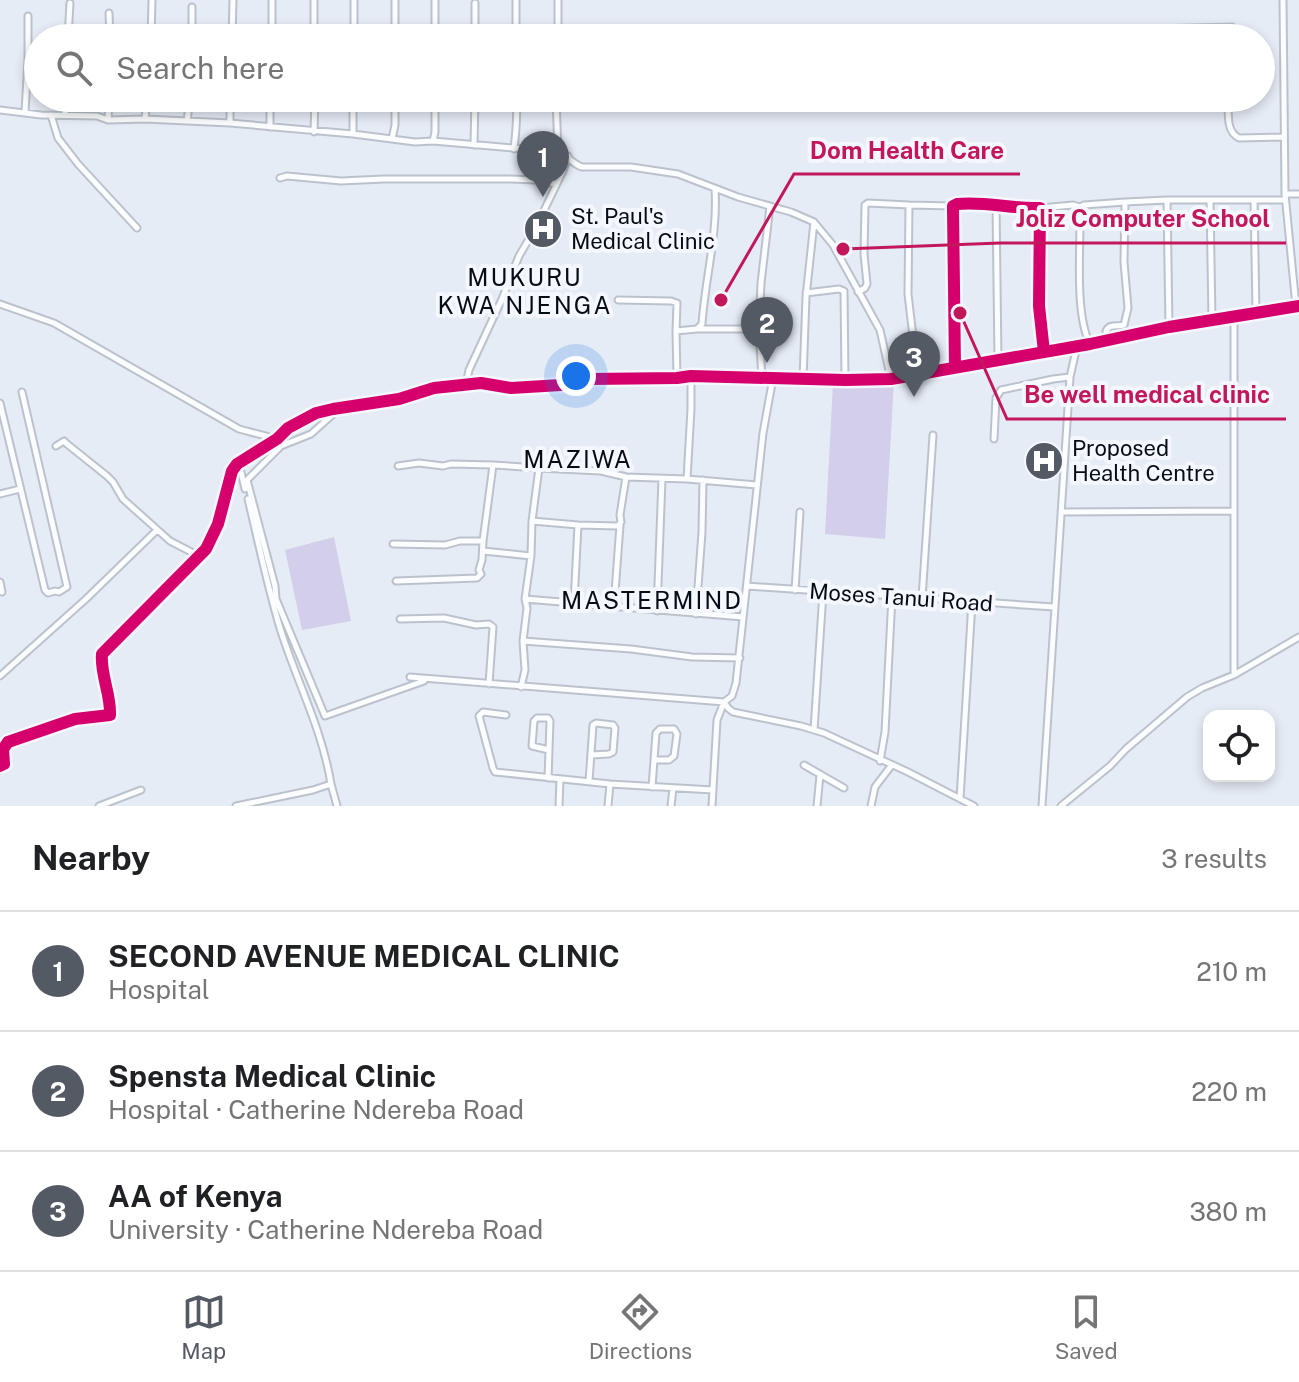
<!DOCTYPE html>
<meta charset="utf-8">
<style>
body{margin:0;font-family:"Public Sans",sans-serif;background:#f2f2f2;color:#202124}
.controls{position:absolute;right:24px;bottom:24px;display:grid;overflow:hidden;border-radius:16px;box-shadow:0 4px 12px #0003}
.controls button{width:72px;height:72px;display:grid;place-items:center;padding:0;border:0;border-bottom:2px solid #e0e0e0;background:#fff;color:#202124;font:40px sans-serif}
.you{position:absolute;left:576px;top:376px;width:28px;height:28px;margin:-20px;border:6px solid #fff;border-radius:50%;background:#1a73e8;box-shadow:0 0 0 12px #1a73e833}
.badge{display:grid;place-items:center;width:52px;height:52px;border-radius:50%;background:#545a64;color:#fff;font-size:26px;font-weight:700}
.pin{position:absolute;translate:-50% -66px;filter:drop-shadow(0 2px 4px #0008)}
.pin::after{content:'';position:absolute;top:42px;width:28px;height:24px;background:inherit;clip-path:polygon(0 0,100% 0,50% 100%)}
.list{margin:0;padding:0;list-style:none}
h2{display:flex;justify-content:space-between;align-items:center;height:104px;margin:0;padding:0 32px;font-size:34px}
h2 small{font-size:26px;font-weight:400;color:#757577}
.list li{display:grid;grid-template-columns:52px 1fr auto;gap:24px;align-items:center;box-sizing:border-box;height:120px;padding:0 32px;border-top:2px solid #e0e0e0}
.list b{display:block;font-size:30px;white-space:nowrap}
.list p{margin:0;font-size:26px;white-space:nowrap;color:#757577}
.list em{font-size:26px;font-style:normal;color:#757577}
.icon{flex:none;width:44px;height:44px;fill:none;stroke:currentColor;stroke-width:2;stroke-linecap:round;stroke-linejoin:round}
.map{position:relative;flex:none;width:1299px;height:806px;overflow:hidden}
.search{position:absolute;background:#fff;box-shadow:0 4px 12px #0003;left:24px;right:24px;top:24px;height:88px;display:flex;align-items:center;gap:20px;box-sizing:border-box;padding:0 28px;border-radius:44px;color:#757577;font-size:30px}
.sheet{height:464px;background:#fff}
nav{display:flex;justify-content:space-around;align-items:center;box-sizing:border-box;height:112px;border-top:2px solid #e0e0e0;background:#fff;font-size:22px;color:#757577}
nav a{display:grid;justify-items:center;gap:4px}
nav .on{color:#545a64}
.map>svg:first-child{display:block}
</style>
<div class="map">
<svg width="1299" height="806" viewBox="0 0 1299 806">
<rect width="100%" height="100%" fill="#e6ecf6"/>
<path fill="#d3cee9" d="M894,381L885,539L825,534L833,383Z
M334,537L351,621L302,630L285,550Z"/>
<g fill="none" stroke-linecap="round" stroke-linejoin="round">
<defs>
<path id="street" d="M272,0V38
M314,0V38
M395,0V38
M558,0V38
M1283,0L1285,194L1296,306
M109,13L110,38
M68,38L70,3
M151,38L152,0
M192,38V7
M232,38L233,0
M354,38V0
M435,38V0
M475,38V3
M516,38V0
M1151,38L1153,29L1232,27
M556,98L558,152
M1228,98C1229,112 1225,131 1239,138L1284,137
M0,110L41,115L97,116L108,120L145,119L230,123L353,134L415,142L433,141L558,152C568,155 572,164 582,167H631L678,174L738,197L791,212L814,222L833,245L880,330L891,379
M25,112L28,60V16
M51,115L58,138L78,164L137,228
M65,115L66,98
M145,119L147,98
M108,120L109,98
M187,121L190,98
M230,123V98
M270,127V98
M314,132L315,98
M353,134V98
M392,139L395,125V98
M433,141L435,132V98
M474,145L475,98
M514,149C516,132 518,115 516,98
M280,178L287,176L341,181L384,179H511L536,180L556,184
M1285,194H1299
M1167,200L1169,327
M1254,200L1256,313
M1210,201L1212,320
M996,204L998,360
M909,205L953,206
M1040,208L1073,205L1080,207
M858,292L865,288L867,284L864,254L865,205L868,203L909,205L908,294L913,337V375
M806,293L839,289L844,291L845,380
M618,300L671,301L677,303L676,331
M0,304L54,323L239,429L277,439
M700,329H759
M1111,339L1106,331C1110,323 1117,327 1124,325L1128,308L1124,262L1125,202L1167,200H1285
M1090,344C1074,313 1081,244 1080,207L1084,205L1125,202
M955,367L953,209V206L957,204C985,201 1012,209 1040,208L1039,306L1044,352
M677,378L676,331L697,329L702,324C705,279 718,234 715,189
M762,378L759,329L761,283L770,206
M803,379L806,297L814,222
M466,385L469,370L502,299L519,256L536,227L563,171L568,156
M0,403L45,590L48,593L55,591L59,592L67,587L22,392
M340,408L311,434L281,446L247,480L275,586L276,599L325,716L424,681
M994,439L996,398L1001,390L1053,379L1070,377
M56,446L64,441L67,444L107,476L113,482L123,499L170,541L199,556
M239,464L245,489
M398,466L419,463L443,466L451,464L493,465
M687,479L691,409V376
M0,494L20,489
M1061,512L1234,511
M532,521L578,525
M393,544L445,545L460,541H483
M483,551L531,556
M396,581L477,578L481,574L479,570L482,560L483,541L493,465L539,468
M0,582L2,592
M747,586L1054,607
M795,590L800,512
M922,598L933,435
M525,599L743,617
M574,603L578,525L618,526L621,522L620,515L626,477
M614,606L620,525
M657,611L662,479
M696,614L702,532L703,480
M400,619L444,618L476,625L489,624L493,627L489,684
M523,641L631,649L692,657L740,658
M1234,675V317
M0,676L86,599L157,530
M410,677L724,702L728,708L733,712L801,726L824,733L908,772L974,806
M521,687L525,670L523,641L527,608L525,599L531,556L532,521L539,468L601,471L626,477L687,479L757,485
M506,715L483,712L479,716L493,768L495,772L610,784L713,790
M537,718H548L550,721L549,750L532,746L534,721Z
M814,730L823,592
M880,761L885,732L892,596
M804,765L844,788
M0,766L4,764L3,749L8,742L75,719L110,715C111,694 100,674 102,654L206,549L218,524L232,471L237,464L277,439L288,428L316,413L333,409L399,399L434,388L481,383L511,388L561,385L589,379L677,378L691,376L845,380L891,379L1090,344L1169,327L1299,306
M548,778L549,750
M589,781L593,725L596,723L613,725L615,728L613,752L609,754L592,755
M331,784L337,806
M652,787L656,733L660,729H674L677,734L674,756L669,760H654
M960,799L972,602
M99,806L141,790
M236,806L313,790L331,784C322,728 295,678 279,625C267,584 258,541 248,499
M559,806L560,779
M608,806L610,784
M671,806L673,788
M712,806L717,720L724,702L732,696L736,683L763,433L773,378
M817,806L820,775
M871,806L875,787L891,766
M1042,806L1070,377L1077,346
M1061,806L1110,766L1126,749L1187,697L1202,688L1234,675L1299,637"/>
</defs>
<use href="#street" stroke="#bcc2cc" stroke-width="9"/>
<use href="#street" stroke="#fbfcfe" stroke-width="5"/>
<defs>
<path id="cycleway" d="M955,367L953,209V206L957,204C985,201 1012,209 1040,208L1039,306L1044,352
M0,766L4,764L3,749L8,742L75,719L110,715C111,694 100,674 102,654L206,549L218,524L232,471L237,464L277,439L288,428L316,413L333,409L399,399L434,388L481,383L511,388L561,385L589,379L677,378L691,376L845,380L891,379L1090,344L1169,327L1299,306"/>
</defs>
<use href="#cycleway" stroke="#f4f8fe" stroke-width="17"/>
<use href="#cycleway" stroke="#d6006c" stroke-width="12"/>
</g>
<defs>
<symbol id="hospital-disc" viewBox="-11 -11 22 22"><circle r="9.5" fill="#545a64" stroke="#f4f8fe"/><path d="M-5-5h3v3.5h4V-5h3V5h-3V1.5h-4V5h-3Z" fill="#fff"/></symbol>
</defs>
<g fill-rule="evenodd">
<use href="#hospital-disc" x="521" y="207" width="44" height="44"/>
<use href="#hospital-disc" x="1022" y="439" width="44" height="44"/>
</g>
<g text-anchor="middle" stroke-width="8" stroke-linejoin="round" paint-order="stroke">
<g font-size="22" fill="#060c15" stroke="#f4f8fe" text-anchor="start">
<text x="571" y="224">St. Paul's<tspan x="571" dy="25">Medical Clinic</tspan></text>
<text x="1072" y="456">Proposed<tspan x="1072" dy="25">Health Centre</tspan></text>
</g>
<g font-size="22" fill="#060c15" stroke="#f4f8fe">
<text transform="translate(901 597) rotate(4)" y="8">Moses Tanui Road</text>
</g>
<g font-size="24" letter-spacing="2" fill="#060c15" stroke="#f4f8fe">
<text x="525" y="286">MUKURU<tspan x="525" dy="28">KWA NJENGA</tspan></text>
<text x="578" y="468">MAZIWA</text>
<text x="652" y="609">MASTERMIND</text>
</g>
</g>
<path fill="none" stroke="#c2185b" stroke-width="3" d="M721 300L794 174H1020M843 249L1000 243H1286M960 313L1007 419H1286"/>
<g fill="#c2185b" stroke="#f4f8fe" stroke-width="3">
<circle cx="721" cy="300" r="8"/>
<circle cx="843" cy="249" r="8"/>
<circle cx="960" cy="313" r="8"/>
</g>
<g font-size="24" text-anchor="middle" font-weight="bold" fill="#c2185b" stroke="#f4f8fe" stroke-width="8" stroke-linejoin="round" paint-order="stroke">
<text x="907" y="159">Dom Health Care</text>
<text x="1143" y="227">Joliz Computer School</text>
<text x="1147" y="403">Be well medical clinic</text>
</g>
</svg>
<div class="controls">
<button><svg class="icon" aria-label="locate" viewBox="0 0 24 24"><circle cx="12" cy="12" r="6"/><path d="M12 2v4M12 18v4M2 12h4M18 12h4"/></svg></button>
</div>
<div class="you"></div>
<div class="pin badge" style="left:543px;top:197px">1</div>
<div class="pin badge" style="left:767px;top:363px">2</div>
<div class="pin badge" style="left:914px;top:397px">3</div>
<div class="search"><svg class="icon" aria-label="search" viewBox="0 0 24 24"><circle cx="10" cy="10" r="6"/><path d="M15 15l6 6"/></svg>Search here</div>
</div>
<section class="sheet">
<h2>Nearby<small>3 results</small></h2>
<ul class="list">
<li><span class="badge">1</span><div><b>SECOND AVENUE MEDICAL CLINIC</b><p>Hospital</p></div><em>210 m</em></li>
<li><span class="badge">2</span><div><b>Spensta Medical Clinic</b><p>Hospital · Catherine Ndereba Road</p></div><em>220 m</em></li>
<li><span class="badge">3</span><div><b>AA of Kenya</b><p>University · Catherine Ndereba Road</p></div><em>380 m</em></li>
</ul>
</section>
<nav>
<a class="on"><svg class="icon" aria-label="map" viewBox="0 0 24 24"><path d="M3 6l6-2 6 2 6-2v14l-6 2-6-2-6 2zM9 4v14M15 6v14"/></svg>Map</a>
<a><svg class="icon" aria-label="directions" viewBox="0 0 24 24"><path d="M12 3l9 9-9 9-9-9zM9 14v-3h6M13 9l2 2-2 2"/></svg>Directions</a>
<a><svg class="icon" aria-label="saved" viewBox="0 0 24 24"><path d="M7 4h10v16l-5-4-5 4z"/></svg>Saved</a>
</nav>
